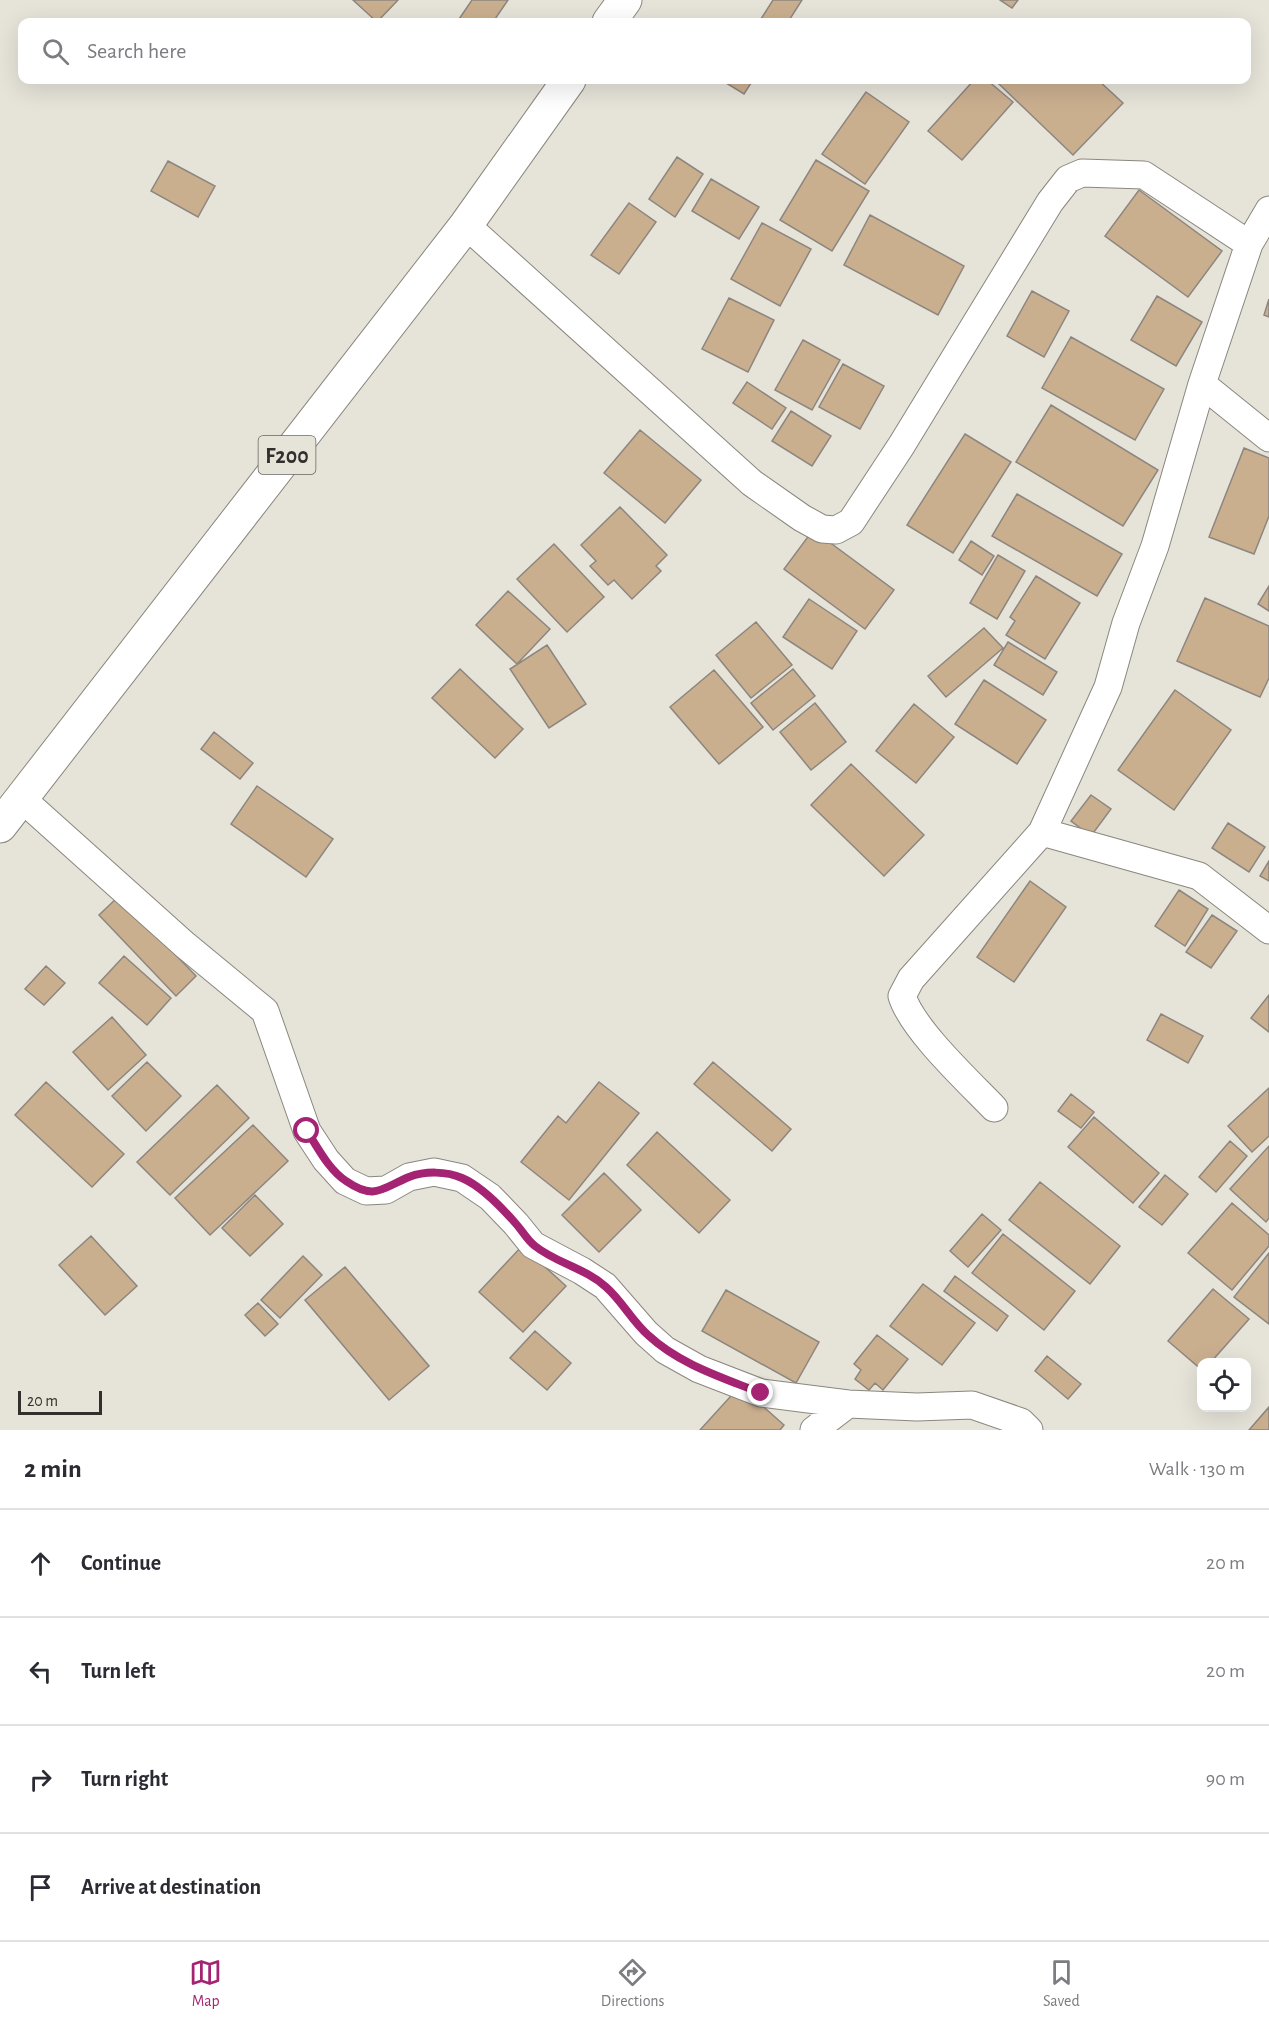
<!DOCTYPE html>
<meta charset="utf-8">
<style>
body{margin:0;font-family:"Alegreya Sans",sans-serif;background:#f2f2f3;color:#2b2b33}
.controls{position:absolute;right:18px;bottom:18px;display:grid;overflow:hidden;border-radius:12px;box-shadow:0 6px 24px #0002}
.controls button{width:54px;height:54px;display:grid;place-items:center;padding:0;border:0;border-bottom:2px solid #e1e1e2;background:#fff;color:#2b2b33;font:30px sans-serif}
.scale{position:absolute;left:18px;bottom:15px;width:84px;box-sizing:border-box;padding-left:6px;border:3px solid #31302c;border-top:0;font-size:16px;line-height:21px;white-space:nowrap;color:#31302c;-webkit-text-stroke:4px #e6e3d9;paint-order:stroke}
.stop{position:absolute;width:18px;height:18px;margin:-14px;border:4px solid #a42373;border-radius:50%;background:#fff}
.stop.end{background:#a42373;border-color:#fff;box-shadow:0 2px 6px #0008}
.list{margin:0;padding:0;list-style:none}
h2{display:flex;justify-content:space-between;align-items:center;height:78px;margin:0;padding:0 24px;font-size:26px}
h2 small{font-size:20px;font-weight:400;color:#7c7c81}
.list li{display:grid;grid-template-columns:39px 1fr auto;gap:18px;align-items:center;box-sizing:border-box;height:108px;padding:0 24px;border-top:2px solid #e1e1e2}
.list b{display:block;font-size:22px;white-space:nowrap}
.list em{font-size:20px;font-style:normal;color:#7c7c81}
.icon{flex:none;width:33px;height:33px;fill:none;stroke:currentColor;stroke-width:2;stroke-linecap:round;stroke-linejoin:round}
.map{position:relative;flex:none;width:1269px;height:1430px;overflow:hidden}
.search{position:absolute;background:#fff;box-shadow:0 6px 24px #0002;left:18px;right:18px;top:18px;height:66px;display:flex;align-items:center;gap:15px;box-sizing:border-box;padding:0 21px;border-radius:12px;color:#7c7c81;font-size:22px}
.sheet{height:510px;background:#fff}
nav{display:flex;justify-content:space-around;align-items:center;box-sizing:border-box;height:84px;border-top:2px solid #e1e1e2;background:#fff;font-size:16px;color:#7c7c81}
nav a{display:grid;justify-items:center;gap:3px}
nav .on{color:#a42373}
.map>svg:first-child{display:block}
</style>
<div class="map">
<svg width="1269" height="1430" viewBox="0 0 1269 1430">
<rect width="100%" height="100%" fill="#e6e3d9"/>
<path fill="#caaf8f" stroke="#8d867f" stroke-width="1.5" d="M353,0H398L377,22Z
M472,0H508L493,22H457Z
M773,0H802L788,22H759Z
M1000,0H1018L1012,8Z
M724,80H753L744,94L723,81Z
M974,80H987L1013,102L962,160L928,131Z
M1003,80H1098L1123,103L1073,155L999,84Z
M866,92L909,122L865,184L822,154Z
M677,157L703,174L675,217L649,199Z
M816,160L869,191L832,251L780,220Z
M168,161L215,186L198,217L151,191Z
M711,179L759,207L739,239L692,211Z
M1139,190L1222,251L1188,297L1105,236Z
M629,203L656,222L619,274L591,255Z
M870,215L964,266L938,315L844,265Z
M762,223L811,249L780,306L731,279Z
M1032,291L1069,311L1044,357L1007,336Z
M1157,296L1202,322L1176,366L1131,340Z
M729,298L774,320L748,372L702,349Z
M1269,299V317L1264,315Z
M1071,337L1164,389L1135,440L1042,388Z
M803,340L840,360L812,410L775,390Z
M843,364L884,386L860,429L819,407Z
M747,382L786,408L772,429L733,403Z
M1051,405L1158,470L1123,526L1016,462Z
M791,411L831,436L812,466L772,441Z
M640,430L701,480L665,523L604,473Z
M965,434L1011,462L953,553L907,525Z
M1244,448L1269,458V516L1254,554L1209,537Z
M1017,494L1122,554L1097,596L992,536Z
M620,507L667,555L656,566L661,571L632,599L614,580L608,585L590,566L596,561L581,545Z
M813,530L894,590L865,629L784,569Z
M971,541L994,556L982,575L959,560Z
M554,544L604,597L567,632L517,579Z
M998,555L1025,571L997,619L970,603Z
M1036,576L1080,603L1045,659L1006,635L1015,621L1010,617Z
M1269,586V611L1258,604Z
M508,591L550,629L517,664L476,625Z
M1205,598L1269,626V678L1260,697L1177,661Z
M809,599L857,631L832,669L783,637Z
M756,622L792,665L751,698L716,655Z
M984,628L1003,648L946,697L928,676Z
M1008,642L1057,672L1043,695L994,665Z
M547,645L586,704L549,728L510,669Z
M460,669L523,729L495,758L432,698Z
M793,669L815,696L773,730L751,703Z
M714,670L763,727L719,764L670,707Z
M984,680L1046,720L1017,764L955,724Z
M1175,690L1231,730L1174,810L1118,770Z
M815,703L846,742L811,770L780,732Z
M914,704L954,737L916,783L876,751Z
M214,732L253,763L240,779L201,749Z
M851,764L924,835L884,876L811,805Z
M257,786L333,839L306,877L231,824Z
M1091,795L1111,809L1091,836L1071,821Z
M1228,823L1265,847L1249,872L1212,848Z
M1269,861V881L1260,876Z
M1030,881L1066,907L1014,982L977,957Z
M1179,890L1208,909L1185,946L1155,926Z
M119,896L196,976L176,996L99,915Z
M1212,915L1237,931L1211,968L1186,952Z
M124,956L171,998L147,1025L99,983Z
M46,966L65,983L44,1005L25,989Z
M1269,995V1032L1251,1018Z
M1161,1014L1203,1036L1188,1063L1147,1040Z
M112,1017L146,1055L108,1090L73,1052Z
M147,1062L181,1096L146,1131L112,1096Z
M713,1062L791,1129L772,1151L694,1084Z
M46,1082L124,1154L92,1187L15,1115Z
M599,1082L639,1113L569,1200L521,1162L558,1116L566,1123Z
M217,1085L249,1118L170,1195L137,1162Z
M1269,1088V1136L1252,1152L1228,1126Z
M1071,1094L1094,1112L1081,1128L1058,1111Z
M1094,1117L1159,1173L1133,1203L1068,1147Z
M253,1125L288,1161L210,1235L175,1198Z
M657,1132L730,1200L699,1233L627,1165Z
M1230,1141L1247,1156L1216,1192L1199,1177Z
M1269,1146V1218L1266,1222L1230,1189Z
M604,1173L641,1210L599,1252L562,1215Z
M1165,1175L1188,1194L1162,1225L1139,1207Z
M1040,1182L1120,1246L1090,1284L1009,1220Z
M255,1195L283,1224L250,1256L222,1228Z
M1232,1203L1269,1235V1246L1232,1290L1188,1253Z
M982,1214L1001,1230L968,1267L950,1251Z
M1003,1234L1075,1291L1044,1330L972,1273Z
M91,1236L137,1286L105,1315L59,1265Z
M522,1246L566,1286L523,1332L479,1292Z
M1269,1253V1324L1234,1297Z
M303,1256L322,1275L280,1318L261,1300Z
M345,1267L429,1366L389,1400L305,1300Z
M955,1276L1008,1316L997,1331L944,1291Z
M923,1284L975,1323L942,1365L890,1326Z
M1213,1289L1249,1319L1211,1362H1202V1370L1168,1341Z
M726,1290L819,1342L796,1383L702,1331Z
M258,1303L278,1324L265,1336L245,1315Z
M535,1331L571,1363L547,1390L510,1358Z
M877,1335L908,1359L883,1390L875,1383L869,1390L855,1379L861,1370L854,1364Z
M1047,1356L1081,1384L1068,1399L1035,1371Z
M740,1386L784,1425L780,1430H700Z
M1269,1407V1430H1249Z"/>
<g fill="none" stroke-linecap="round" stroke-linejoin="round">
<defs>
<path id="street" d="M466,225L752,483L802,518L822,529L836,530L851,522L901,446L1050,202L1068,179L1082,173L1144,175L1249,244
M1202,384L1269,438
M21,798L185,945L265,1011L307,1131L326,1160L345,1181L366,1191L386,1190L409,1177L434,1172L462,1178L490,1197L516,1224L533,1245L582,1271L605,1286L646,1333L665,1350L699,1369L761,1393L848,1404L917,1407L972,1405L1021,1422L1029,1430
M1042,832L1199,876L1269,930
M994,1108C968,1081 912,1029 902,996L911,979L1042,832L1108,687L1126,623L1155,546L1202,384L1249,244L1269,210
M814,1430L848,1404"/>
<path id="primary" d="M609,22L625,0
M0,826L466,225L569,80"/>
</defs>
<use href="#street" stroke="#8a877e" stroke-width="29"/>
<use href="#primary" stroke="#8a877e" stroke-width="35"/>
<use href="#street" stroke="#fff" stroke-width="27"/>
<use href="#primary" stroke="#fff" stroke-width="33"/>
</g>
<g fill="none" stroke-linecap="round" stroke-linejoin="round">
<path stroke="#a42373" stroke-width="8" d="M307,1131C318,1148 329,1170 346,1181C375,1201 382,1188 409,1177C425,1171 446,1171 462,1178C481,1186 504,1210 517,1225C523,1232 528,1241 535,1246C556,1263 585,1268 606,1287C622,1301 632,1321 648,1335C679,1364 721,1377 761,1393"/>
</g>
<g text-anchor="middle" stroke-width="4.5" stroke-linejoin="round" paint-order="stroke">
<rect fill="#e6e3d9" stroke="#676660" stroke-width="1.5" x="258.5" y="436" width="57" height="38" rx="4.5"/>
<g font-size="22" font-weight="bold" fill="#31302c">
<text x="287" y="463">F200</text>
</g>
</g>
</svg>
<div class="controls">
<button><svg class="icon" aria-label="locate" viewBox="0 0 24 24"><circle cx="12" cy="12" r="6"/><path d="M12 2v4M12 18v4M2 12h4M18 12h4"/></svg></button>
</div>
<div class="scale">20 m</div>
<div class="stop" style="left:307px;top:1131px"></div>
<div class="stop end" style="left:761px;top:1393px"></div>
<div class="search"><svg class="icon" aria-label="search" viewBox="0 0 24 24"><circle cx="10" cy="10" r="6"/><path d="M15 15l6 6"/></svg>Search here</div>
</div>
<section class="sheet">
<h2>2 min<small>Walk · 130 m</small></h2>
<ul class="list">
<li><svg class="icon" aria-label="ahead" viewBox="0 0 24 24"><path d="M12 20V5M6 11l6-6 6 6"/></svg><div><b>Continue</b></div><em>20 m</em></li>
<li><svg class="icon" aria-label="left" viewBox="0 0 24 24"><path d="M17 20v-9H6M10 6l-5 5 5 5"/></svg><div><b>Turn left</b></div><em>20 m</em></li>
<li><svg class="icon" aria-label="right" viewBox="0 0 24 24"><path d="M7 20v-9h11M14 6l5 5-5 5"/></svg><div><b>Turn right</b></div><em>90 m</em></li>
<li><svg class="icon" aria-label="arrive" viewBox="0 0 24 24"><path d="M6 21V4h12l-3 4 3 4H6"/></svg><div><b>Arrive at destination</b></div></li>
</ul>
</section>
<nav>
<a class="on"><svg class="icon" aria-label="map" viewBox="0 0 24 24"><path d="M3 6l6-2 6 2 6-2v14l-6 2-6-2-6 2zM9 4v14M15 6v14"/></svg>Map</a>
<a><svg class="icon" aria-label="directions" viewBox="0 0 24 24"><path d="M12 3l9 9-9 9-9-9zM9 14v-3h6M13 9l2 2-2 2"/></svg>Directions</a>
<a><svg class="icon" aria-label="saved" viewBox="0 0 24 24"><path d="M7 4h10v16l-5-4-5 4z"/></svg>Saved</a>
</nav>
